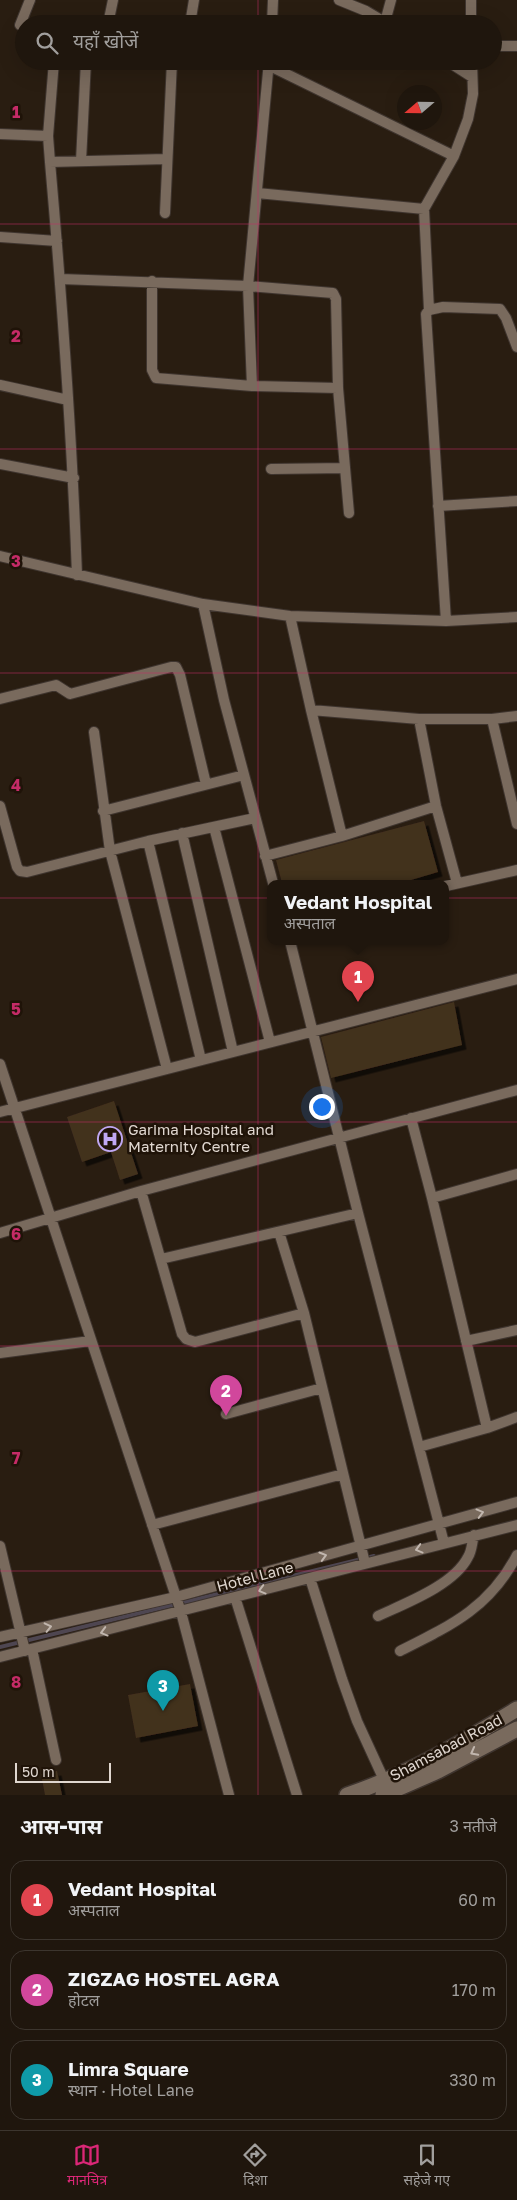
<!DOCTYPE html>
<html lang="hi">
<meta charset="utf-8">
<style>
body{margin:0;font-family:"Golos Text","Noto Sans Devanagari",sans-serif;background:#271f16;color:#f1f3f6}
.compass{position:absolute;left:397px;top:85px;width:45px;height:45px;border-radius:50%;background:#1f160d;box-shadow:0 5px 20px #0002;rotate:250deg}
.scale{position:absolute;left:15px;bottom:12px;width:96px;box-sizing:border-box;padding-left:5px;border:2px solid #e0d7d0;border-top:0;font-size:14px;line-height:18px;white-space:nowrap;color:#e0d7d0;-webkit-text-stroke:4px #1f1308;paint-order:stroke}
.you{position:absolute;left:321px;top:1106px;width:18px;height:18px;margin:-12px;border:4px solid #fff;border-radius:50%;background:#1a73e8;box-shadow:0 0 0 8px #1a73e833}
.badge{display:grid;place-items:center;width:32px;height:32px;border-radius:50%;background:#db2777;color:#fff;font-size:16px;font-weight:700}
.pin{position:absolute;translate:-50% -41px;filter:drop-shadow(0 1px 2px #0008)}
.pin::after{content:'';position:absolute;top:26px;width:18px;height:15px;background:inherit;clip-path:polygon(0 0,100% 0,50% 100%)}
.popup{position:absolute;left:267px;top:880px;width:182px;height:65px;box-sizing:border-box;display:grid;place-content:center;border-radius:10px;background:#1f160d;filter:drop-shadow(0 1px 4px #0005);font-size:16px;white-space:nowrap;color:#a19f9d}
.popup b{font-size:19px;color:#f1f3f6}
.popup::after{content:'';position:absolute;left:50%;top:100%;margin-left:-10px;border:10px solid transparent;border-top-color:#1f160d}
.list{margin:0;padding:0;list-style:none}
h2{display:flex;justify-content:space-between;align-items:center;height:65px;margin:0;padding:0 20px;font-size:21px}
h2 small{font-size:16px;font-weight:400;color:#a19f9d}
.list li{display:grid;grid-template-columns:32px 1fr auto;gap:15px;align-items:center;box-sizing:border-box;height:80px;margin:0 10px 10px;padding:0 10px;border:1px solid #3c352e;border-radius:15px}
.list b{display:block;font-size:19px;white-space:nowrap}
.list p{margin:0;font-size:16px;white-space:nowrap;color:#a19f9d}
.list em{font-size:16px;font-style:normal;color:#a19f9d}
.icon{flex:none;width:28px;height:28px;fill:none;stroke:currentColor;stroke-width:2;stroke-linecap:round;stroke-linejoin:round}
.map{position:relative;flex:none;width:517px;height:1795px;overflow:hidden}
.search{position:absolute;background:#1f160d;box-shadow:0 5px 20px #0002;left:15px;right:15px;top:15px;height:55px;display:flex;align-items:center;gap:12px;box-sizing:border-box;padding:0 18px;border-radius:28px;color:#a19f9d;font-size:19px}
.sheet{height:335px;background:#1f160d}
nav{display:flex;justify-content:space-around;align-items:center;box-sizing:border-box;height:70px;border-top:1px solid #3c352e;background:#1f160d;font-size:14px;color:#a19f9d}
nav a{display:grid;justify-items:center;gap:2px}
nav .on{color:#db2777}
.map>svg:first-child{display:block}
</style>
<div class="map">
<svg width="517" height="1795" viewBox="0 0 517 1795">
<defs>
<filter id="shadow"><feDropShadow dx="4.5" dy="4.5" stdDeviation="0" flood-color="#0009"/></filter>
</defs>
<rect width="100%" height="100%" fill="#291d11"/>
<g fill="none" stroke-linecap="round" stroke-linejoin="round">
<path stroke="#4e4651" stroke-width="4" d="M0,1647L374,1556"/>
</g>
<path fill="#43301e" filter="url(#shadow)" d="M424,821L438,872L401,883H282L276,860Z
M454,1002L462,1045L331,1078L321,1037Z
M114,1101L138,1174L120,1180L111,1152L82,1162L67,1117Z
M190,1684L198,1726L136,1738L128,1695Z
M57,1771L62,1795H45L41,1774Z"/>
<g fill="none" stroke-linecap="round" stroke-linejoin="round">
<defs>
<path id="street" d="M339,0L366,11L388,24
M385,22L391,0
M108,24L113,0
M190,24L194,0
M272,24L273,0
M471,24V0
M20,25L30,0
M493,46H517
M447,61L472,77
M268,65L454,156
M0,134L48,136
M81,161L86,61
M50,162L48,136L54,61
M257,193L424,209
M165,213L172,61
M0,237L57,241
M61,279L248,286L333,293L336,299L338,388L349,513
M152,281V370L156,378L252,386L338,388
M429,310L424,209L454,156L468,119L473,94L472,61
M0,385L68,400
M252,386L248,286L269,61
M0,464L74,478
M271,469L345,468
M438,506L517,501
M0,556L203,604L290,616L446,621L517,617
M77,575C72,437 62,299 50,162L166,159
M203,604L224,700L273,883
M290,616L311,710L419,719L436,806L457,883
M446,621L426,314L429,310L443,307L500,309L506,318L517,347
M0,699L56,685L70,694L171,667H176L180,675L206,784
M311,710L342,836L436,806
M517,716L492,719L517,824
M419,719H492
M94,732L110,851L167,1069
M0,806L17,867L20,871L27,872L148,841L255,818
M103,811L244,775
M214,827L270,1042
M182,833L233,1052
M148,841L201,1060
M265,856L342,836
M446,886L517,870
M290,941L358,1213L444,1543
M0,1064L181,1612L229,1795
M0,1112L517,979
M411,1118L432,1198L487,1428
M141,1191L182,1334L186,1339L195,1342L304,1313L279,1232
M432,1198L517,1174
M0,1233L141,1191L517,1090
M161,1259L358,1213
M304,1313L365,1563
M466,1341L517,1330
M0,1353L90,1341
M226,1414L322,1388
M419,1447L487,1428L517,1417
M152,1525L343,1474
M0,1546L25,1651
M310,1578L342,1679L357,1721L385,1782
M235,1597L297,1795
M378,1616C406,1603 454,1585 468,1557C472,1551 472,1542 474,1535
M0,1637L176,1597L517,1502
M32,1649L56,1760
M400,1651C452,1625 490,1607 517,1555
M0,1657L517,1525"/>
<path id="secondary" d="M347,1795C407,1775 463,1742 517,1709
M383,1795L438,1771L517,1729"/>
</defs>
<use href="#street" stroke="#3f352f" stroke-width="12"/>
<use href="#secondary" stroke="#3f352f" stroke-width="18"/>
<use href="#street" stroke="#796a5d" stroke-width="10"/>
<use href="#secondary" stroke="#796a5d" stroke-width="15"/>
</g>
<defs><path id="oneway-chevron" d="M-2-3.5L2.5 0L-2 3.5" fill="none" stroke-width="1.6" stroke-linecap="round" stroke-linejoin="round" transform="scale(1.25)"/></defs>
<g stroke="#c1b6ae">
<use href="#oneway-chevron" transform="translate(480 1513) rotate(-15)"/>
<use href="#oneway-chevron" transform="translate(419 1549) rotate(165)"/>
<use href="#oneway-chevron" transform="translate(323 1556) rotate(-16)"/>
<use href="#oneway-chevron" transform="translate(262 1590) rotate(165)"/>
<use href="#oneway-chevron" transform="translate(48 1627) rotate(-13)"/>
<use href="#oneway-chevron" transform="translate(104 1632) rotate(165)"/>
<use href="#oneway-chevron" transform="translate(474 1752) rotate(152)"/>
</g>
<path fill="none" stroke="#c52b67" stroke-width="1" stroke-opacity="0.55" d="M258,0V24M258,61V1795M0,224H517M0,449H517M0,673H517M0,898H517M0,1122H517M0,1346H517M0,1571H517"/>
<defs>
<symbol id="hospital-ring" viewBox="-11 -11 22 22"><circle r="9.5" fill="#1f1308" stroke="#c0a8f3" stroke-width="1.5"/><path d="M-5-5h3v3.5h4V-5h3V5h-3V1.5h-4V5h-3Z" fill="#c0a8f3"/></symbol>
</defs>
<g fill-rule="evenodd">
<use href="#hospital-ring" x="96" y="1125" width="28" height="28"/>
</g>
<g text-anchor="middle" stroke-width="5" stroke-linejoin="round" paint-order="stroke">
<g font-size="15" fill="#e0d7d0" stroke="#1f1308" text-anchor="start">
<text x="128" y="1135">Garima Hospital and<tspan x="128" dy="17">Maternity Centre</tspan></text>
</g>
<g font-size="15" fill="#e0d7d0" stroke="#1f1308">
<text transform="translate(255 1577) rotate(-15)" y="5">Hotel Lane</text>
<text transform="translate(446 1748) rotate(-28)" y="5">Shamsabad Road</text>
</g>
</g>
<g font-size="16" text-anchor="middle" font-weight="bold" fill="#c52b67" stroke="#1f1308" stroke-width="5" stroke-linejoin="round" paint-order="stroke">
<text x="16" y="118">1</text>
<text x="16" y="342">2</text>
<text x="16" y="567">3</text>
<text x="16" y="791">4</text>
<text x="16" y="1015">5</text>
<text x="16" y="1240">6</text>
<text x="16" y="1464">7</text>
<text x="16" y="1688">8</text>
</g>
</svg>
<svg class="compass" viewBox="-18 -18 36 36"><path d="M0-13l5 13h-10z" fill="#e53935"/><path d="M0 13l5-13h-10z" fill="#a19f9d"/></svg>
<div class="scale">50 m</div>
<div class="you"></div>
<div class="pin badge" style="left:358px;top:1002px;background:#e0444e">1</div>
<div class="popup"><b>Vedant Hospital</b>अस्पताल</div>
<div class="pin badge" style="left:226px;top:1416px;background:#d1479c">2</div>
<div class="pin badge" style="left:163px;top:1711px;background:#0f9aa8">3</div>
<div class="search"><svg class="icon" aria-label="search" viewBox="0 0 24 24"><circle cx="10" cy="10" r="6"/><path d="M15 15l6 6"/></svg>यहाँ खोजें</div>
</div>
<section class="sheet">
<h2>आस-पास<small>3 नतीजे</small></h2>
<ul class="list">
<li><span class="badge" style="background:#e0444e">1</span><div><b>Vedant Hospital</b><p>अस्पताल</p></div><em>60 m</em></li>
<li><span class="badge" style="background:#d1479c">2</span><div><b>ZIGZAG HOSTEL AGRA</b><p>होटल</p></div><em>170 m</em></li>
<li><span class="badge" style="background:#0f9aa8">3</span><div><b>Limra Square</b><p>स्थान · Hotel Lane</p></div><em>330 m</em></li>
</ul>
</section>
<nav>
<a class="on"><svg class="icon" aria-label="map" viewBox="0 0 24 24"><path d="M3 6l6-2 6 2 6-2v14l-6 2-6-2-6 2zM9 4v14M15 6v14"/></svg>मानचित्र</a>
<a><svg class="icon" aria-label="directions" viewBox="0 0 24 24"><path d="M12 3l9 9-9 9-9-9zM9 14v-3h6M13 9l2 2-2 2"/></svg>दिशा</a>
<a><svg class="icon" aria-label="saved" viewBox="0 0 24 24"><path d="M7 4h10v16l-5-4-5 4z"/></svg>सहेजे गए</a>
</nav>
